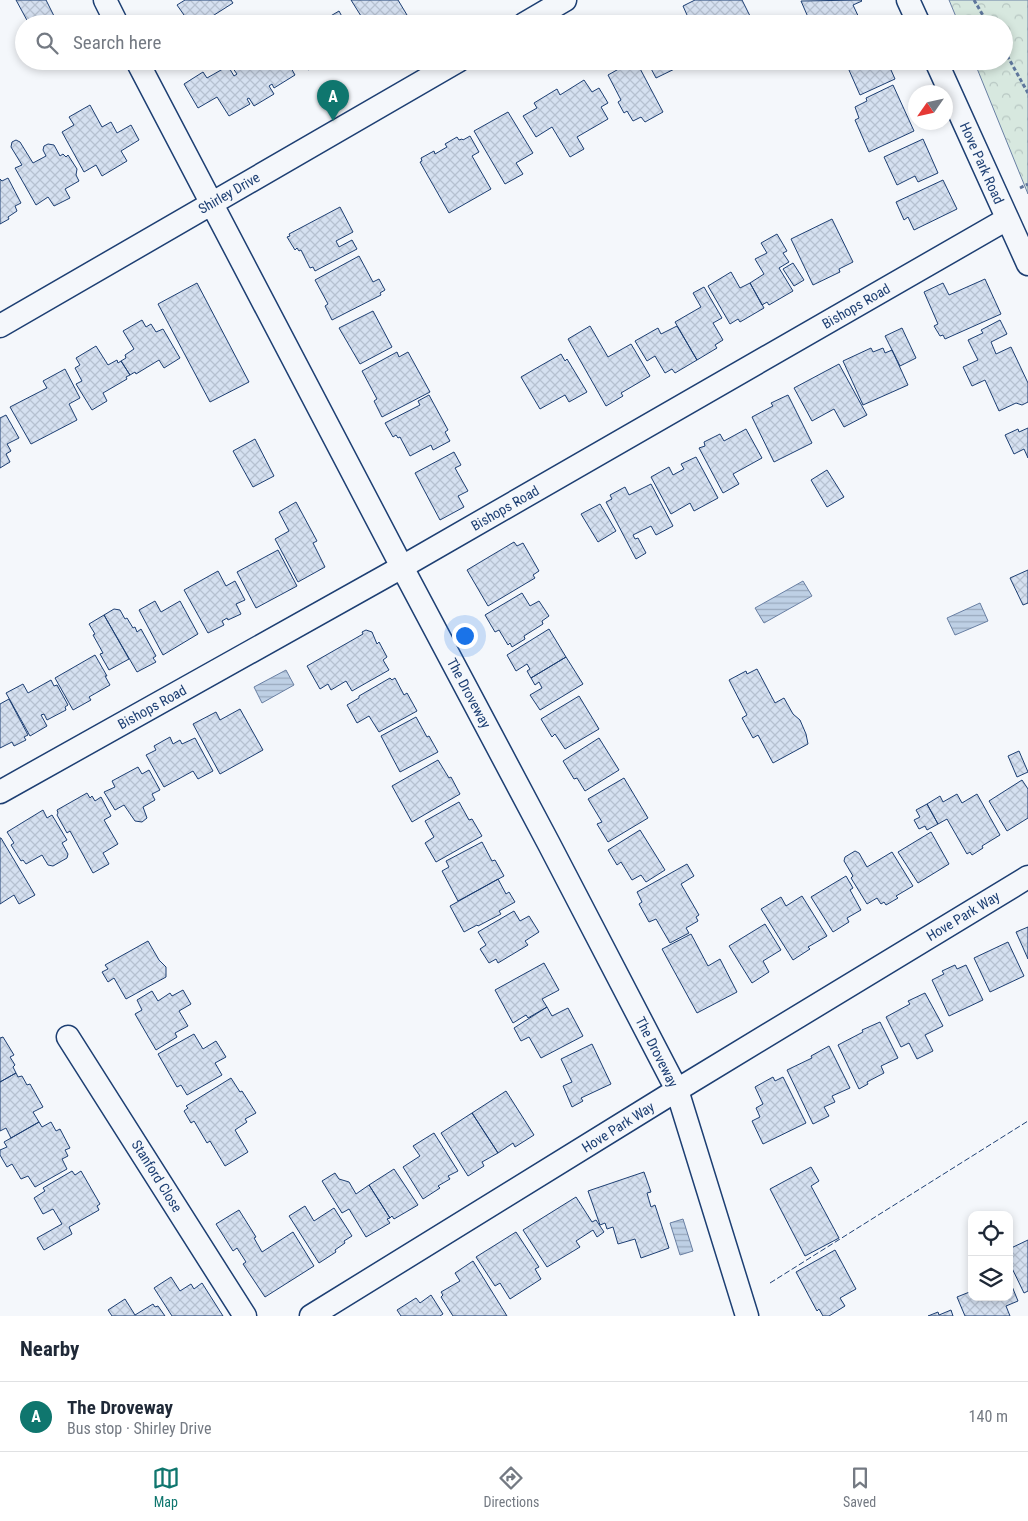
<!DOCTYPE html>
<meta charset="utf-8">
<style>
body{margin:0;font-family:"Roboto Condensed",sans-serif;background:#f2f2f3;color:#1f2937}
.controls{position:absolute;right:15px;bottom:15px;display:grid;overflow:hidden;border-radius:10px;box-shadow:0 2px 8px #0003}
.controls button{width:45px;height:45px;display:grid;place-items:center;padding:0;border:0;border-bottom:1px solid #e0e1e3;background:#fff;color:#1f2937;font:25px sans-serif}
.compass{position:absolute;left:908px;top:85px;width:45px;height:45px;border-radius:50%;background:#fff;box-shadow:0 2px 8px #0003;rotate:236deg}
.you{position:absolute;left:464px;top:635px;width:18px;height:18px;margin:-12px;border:4px solid #fff;border-radius:50%;background:#1a73e8;box-shadow:0 0 0 8px #1a73e833}
.badge{display:grid;place-items:center;width:32px;height:32px;border-radius:50%;background:#0f766e;color:#fff;font-size:16px;font-weight:700}
.pin{position:absolute;translate:-50% -41px;filter:drop-shadow(0 1px 2px #0008)}
.pin::after{content:'';position:absolute;top:26px;width:18px;height:15px;background:inherit;clip-path:polygon(0 0,100% 0,50% 100%)}
.list{margin:0;padding:0;list-style:none}
h2{display:flex;justify-content:space-between;align-items:center;height:65px;margin:0;padding:0 20px;font-size:21px}
h2 small{font-size:16px;font-weight:400;color:#747a83}
.list li{display:grid;grid-template-columns:32px 1fr auto;gap:15px;align-items:center;box-sizing:border-box;height:70px;padding:0 20px;border-top:1px solid #e0e1e3}
.list b{display:block;font-size:19px;white-space:nowrap}
.list p{margin:0;font-size:16px;white-space:nowrap;color:#747a83}
.list em{font-size:16px;font-style:normal;color:#747a83}
.icon{flex:none;width:28px;height:28px;fill:none;stroke:currentColor;stroke-width:2;stroke-linecap:round;stroke-linejoin:round}
.map{position:relative;flex:none;width:1028px;height:1316px;overflow:hidden}
.search{position:absolute;background:#fff;box-shadow:0 2px 8px #0003;left:15px;right:15px;top:15px;height:55px;display:flex;align-items:center;gap:12px;box-sizing:border-box;padding:0 18px;border-radius:28px;color:#747a83;font-size:19px}
.sheet{height:135px;background:#fff}
nav{display:flex;justify-content:space-around;align-items:center;box-sizing:border-box;height:70px;border-top:1px solid #e0e1e3;background:#fff;font-size:14px;color:#747a83}
nav a{display:grid;justify-items:center;gap:2px}
nav .on{color:#0f766e}
.map>svg:first-child{display:block}
</style>
<div class="map">
<svg width="1028" height="1316" viewBox="0 0 1028 1316">
<defs>
<pattern id="park-crowns" width="20" height="18" patternUnits="userSpaceOnUse" patternTransform="scale(1.25)"><rect width="20" height="18" fill="#d7e8df"/><path d="M2 6a3 3 0 1 1 6 0M12 15a3 3 0 1 1 6 0" fill="none" stroke="#b8c8c3"/></pattern>
<pattern id="water-rules" width="6" height="5" patternUnits="userSpaceOnUse" patternTransform="scale(1.25)"><rect width="6" height="5" fill="#bed0e5"/><path d="M0 2.5h6" fill="none" stroke="#9aaabe"/></pattern>
<pattern id="building-cross-hatch" width="8" height="8" patternUnits="userSpaceOnUse" patternTransform="scale(1.25)"><rect width="8" height="8" fill="#d5e0f0"/><path d="M0 0l8 8M0 8l8-8" fill="none" stroke="#b6c1d1"/></pattern>
</defs>
<rect width="100%" height="100%" fill="#f4f7fb"/>
<path fill="url(#park-crowns)" stroke="#687fa3" d="M949,0H1028V194L974,61H1004V24H959Z"/>
<path fill="url(#water-rules)" stroke="#687fa3" d="M803,581L812,596L764,623L755,608Z
M980,603L988,621L955,635L947,618Z
M286,670L294,685L262,703L254,687Z
M683,1219L693,1251L680,1255L670,1223Z"/>
<path fill="url(#building-cross-hatch)" stroke="#1d3f73" d="M16,0H46L58,24H29Z
M185,0H231L233,3L200,24H177L175,21L184,15L177,5Z
M351,0H398L407,15L395,22L394,19L386,24H366Z
M695,0H742L752,20L744,24H732L729,18L717,24H691L683,6Z
M861,0L862,1L853,5L861,22L857,24H811L801,1Z
M339,11L346,24H317Z
M241,61H255L256,64L260,61H287L295,75L274,88L272,84L269,86L274,94L254,106L249,98L247,99L250,104L229,116L217,97L198,108L184,84L203,72L207,78L228,66L234,76L237,74L232,67Z
M303,61H324L308,70Z
M633,61H636L663,112L645,122L641,117L633,121L627,111L624,113L618,102L621,100L608,75Z
M647,61H691L656,78Z
M845,61H887L895,79L860,95Z
M584,80L592,92L599,88L608,103L601,107L608,119L577,137L584,149L570,157L552,127L536,137L523,116L537,108L534,103L557,89L560,95Z
M893,85L914,131L869,152L855,120L859,118L855,107L867,101L866,98Z
M90,105L102,127L111,122L117,133L131,125L139,140L121,151L127,161L102,176L96,165L84,172L62,132L74,125L69,117Z
M508,112L533,153L516,163L523,174L505,184L474,131Z
M470,136L479,152L472,156L491,189L449,213L420,162L422,161L421,158L434,151L435,154L447,147L445,144L457,137L459,140L462,139L463,140Z
M923,139L938,173L918,182L915,176L897,185L884,157Z
M16,140L20,142L33,163L46,156L43,150L44,146L48,144L54,145L60,156L63,154L66,157L68,155L77,169L76,175L79,181L65,189L70,198L54,206L48,197L36,205L15,168L22,165L11,147L12,142Z
M8,178L21,203L15,206L17,211L8,217L9,219L0,224V179L2,181Z
M943,180L957,209L914,230L908,217L904,220L896,202Z
M340,207L353,232L336,241L339,247L352,240L357,249L315,271L313,267L310,268L301,250L299,251L297,248L295,250L287,237L290,236L289,234Z
M832,219L853,262L839,269L840,272L813,285L791,239Z
M777,234L787,251L783,253L789,262L779,268L793,291L769,305L767,302L762,305L750,283L764,274L755,259L767,253L761,243Z
M359,256L373,282L379,279L385,290L380,293L381,295L332,320L325,306L328,304L315,280Z
M793,263L804,280L794,286L783,269Z
M731,272L740,288L750,283L764,308L740,322L738,319L730,324L708,286Z
M985,279L1001,314L945,339L943,335L940,336L934,326L938,324L924,292L943,283L949,295Z
M197,283L249,382L210,402L158,304Z
M704,287L722,318L713,323L723,340L715,345L717,348L697,360L675,322L701,307L693,293Z
M373,311L392,347L360,364L339,328Z
M142,320L146,327L151,324L156,332L163,329L180,358L164,368L159,360L136,374L135,372L130,375L121,361L126,358L125,355L134,349L123,331Z
M1000,320L1007,334L991,342L996,354L1011,347L1028,383V402L1022,405L1016,403L999,411L985,380L972,386L963,367L978,360L968,340L983,333L981,330Z
M590,326L608,357L631,344L650,376L621,393L623,396L606,406L568,339Z
M677,326L697,360L675,373L672,369L665,373L655,356L647,361L635,341L658,328L661,334Z
M902,328L916,358L900,366L885,336Z
M96,346L108,365L117,360L118,363L121,361L130,375L126,377L127,379L103,393L107,401L92,410L76,384L82,381L75,368L80,365L76,358Z
M871,348L873,352L883,348L885,353L892,350L908,385L863,405L843,361Z
M397,352L399,357L408,352L430,392L382,417L374,401L377,399L362,371Z
M561,354L565,361L567,359L587,392L569,402L565,395L540,409L521,377Z
M839,364L867,415L844,427L834,409L812,421L794,388Z
M65,369L80,398L69,404L77,420L31,444L10,407L47,388L43,381Z
M429,395L448,430L445,432L450,441L433,450L431,445L410,456L400,437L398,438L396,435L393,437L385,423L420,405L418,401Z
M788,395L812,443L774,462L752,417L773,406L771,403Z
M6,415L19,438L7,444L11,451L6,454L10,462L0,468V418Z
M1028,428V458L1024,449L1014,454L1005,435L1018,429L1019,432Z
M746,429L762,458L733,474L739,484L723,493L699,448L705,446L704,442L720,434L724,441Z
M255,439L274,476L253,487L233,451Z
M454,452L461,465L455,468L468,491L458,496L464,507L440,520L415,473Z
M696,457L718,498L694,511L690,503L671,514L651,477L669,467L673,475L684,469L681,464Z
M827,470L844,497L827,507L811,480Z
M651,484L673,526L656,535L651,526L633,535L635,539L638,538L646,553L636,559L606,502L612,499L610,495L625,487L629,495Z
M296,502L317,541L313,543L325,567L298,582L275,539L289,531L279,512Z
M600,504L616,531L598,542L581,514Z
M514,542L517,546L523,543L539,571L533,575L535,578L488,606L467,570Z
M278,550L297,586L256,608L237,572Z
M1028,570V603L1023,605L1010,578Z
M218,571L226,586L235,581L245,600L236,604L241,614L228,620L227,618L222,621L224,625L208,633L184,590Z
M522,593L530,606L539,601L549,616L542,621L543,624L524,636L525,639L512,647L510,643L508,645L499,630L495,632L485,615Z
M155,601L161,612L180,601L198,634L163,655L139,610Z
M114,609L120,610L125,619L127,618L133,628L135,627L137,632L141,629L156,656L153,658L156,662L137,672L104,615Z
M104,615L129,659L109,670L100,654L103,653L93,635L95,634L89,624Z
M549,629L566,657L531,678L527,671L530,669L527,664L516,671L507,655Z
M366,630L372,632L377,644L379,642L387,657L383,660L389,670L352,691L346,681L331,690L328,684L320,689L307,666L363,634L362,632Z
M95,655L107,676H105L110,685L89,697L91,700L73,710L55,678Z
M566,657L583,684L540,710L530,695L542,688L539,682L535,685L531,678Z
M757,669L775,703L784,698L793,714L800,720L806,734L808,744L773,763L758,735L753,738L742,718L747,715L729,680L746,671L747,674Z
M390,678L392,680L395,678L404,695L407,693L417,711L379,732L369,716L357,723L347,705L359,698V696Z
M51,680L54,686L57,685L68,705L65,707L66,710L47,720L44,714L41,715L47,726L30,736L6,693L23,684L28,693Z
M579,696L599,729L565,749L555,734L552,737L541,719Z
M9,699L28,735L24,737L26,740L14,746L12,742L0,748V704Z
M240,709L263,750L220,774L193,724L216,712L220,720Z
M416,717L427,737L429,736L438,752L400,772L381,736Z
M170,737L173,744L180,740L182,744L195,738L213,771L198,779L193,771L164,787L146,755L156,750L154,746Z
M599,738L619,770L585,791L577,778L574,779L563,761Z
M1019,751L1028,772L1017,777L1008,756Z
M438,760L449,778L451,777L460,794L412,822L392,786Z
M138,767L142,774L149,770L160,790L152,794L155,800L143,807L147,818L142,822L135,821L124,805L115,810L104,792L115,787L112,781Z
M624,778L648,818L608,842L597,824L602,822L588,799Z
M1022,780L1028,789V818L1007,831L989,801Z
M87,793L90,798L92,796L95,801L101,797L111,816L104,820L118,844L103,853L109,864L93,873L70,831L67,833L57,815L58,813L57,810Z
M957,794L962,803L977,794L1000,835L982,846L983,848L972,855L970,852L967,854L947,819L938,824L927,804L940,796L943,802Z
M459,802L469,820L472,819L482,836L436,862L425,843L434,837L425,821Z
M927,804L938,824L927,830L925,826L919,829L914,820L920,817L916,810Z
M43,810L47,818L52,815L67,840L62,843L68,854L67,858L53,866L48,865L42,855L26,864L23,860L21,861L11,845L14,843L7,832Z
M640,830L665,870L646,882L641,875L632,880L621,862L617,865L608,850Z
M931,832L949,864L918,883L898,852Z
M0,838H1L35,895L19,904L14,895L0,904Z
M482,842L492,861L495,860L504,876L458,901L442,871L449,867L446,861Z
M855,851L859,853L867,867L892,852L913,886L896,896L898,898L886,905L884,902L881,904L877,898L867,904L851,878L853,876L844,861L845,857Z
M687,864L694,876L681,884L699,915L696,917L698,921L686,928L689,933L670,943L656,919L649,922L639,904L642,902L637,892Z
M846,876L853,888L850,890L861,910L847,918L849,922L833,932L811,897Z
M498,879L506,894L509,892L515,902L499,911L501,914L478,926L477,925L464,932L450,906Z
M802,896L827,936L808,947L810,949L793,960L761,909L781,897L786,906Z
M514,911L520,921L529,916L539,932L525,941L528,945L498,963L496,959L489,963L480,949L486,945L478,932Z
M765,924L781,950L763,961L769,972L752,983L729,946Z
M1028,927V959L1016,932Z
M691,934L708,966L720,959L737,992L697,1013L662,949Z
M148,941L159,960L166,967V977L126,999L114,978L108,982L102,972L108,969L105,965Z
M1008,942L1024,976L990,992L974,958Z
M544,963L559,990L542,999L547,1007L528,1018L526,1015L513,1023L495,990Z
M955,965L957,969L966,965L983,1000L949,1016L932,980L944,974L942,971Z
M183,990L191,1004L179,1011L188,1026L175,1033L177,1037L156,1050L135,1014L142,1010L137,1000L152,991L158,1001L170,993L172,996Z
M925,993L943,1026L925,1035L933,1051L917,1059L909,1043L901,1047L886,1017L910,1004L908,1001Z
M547,1007L552,1016L568,1008L583,1036L541,1058L529,1037L521,1041L514,1028Z
M880,1022L898,1058L881,1066L884,1073L867,1082L868,1084L859,1089L838,1045L863,1032L862,1030Z
M194,1034L203,1049L216,1041L226,1057L215,1063L222,1075L187,1095L181,1085L177,1087L158,1054Z
M3,1037L14,1055L10,1057L15,1065L13,1067L16,1073L0,1082V1038Z
M592,1044L611,1084L581,1098L583,1101L572,1107L563,1086L572,1082L561,1059Z
M829,1046L850,1088L832,1096L835,1102L824,1107L829,1116L813,1124L787,1070L812,1058L811,1056Z
M16,1073L18,1077L22,1076L27,1085L30,1084L43,1107L33,1112L39,1122L11,1138L6,1128L0,1131V1082Z
M773,1077L775,1081L783,1077L806,1123L763,1144L752,1121L760,1117L756,1108L763,1104L755,1087Z
M231,1078L240,1092L242,1091L256,1113L245,1119L247,1122L235,1130L248,1152L225,1166L210,1141L207,1143L194,1121L191,1123L184,1111L188,1108L186,1106Z
M506,1091L534,1135L515,1147L513,1143L498,1153L472,1113Z
M472,1113L498,1153L482,1162L484,1166L468,1176L441,1133Z
M39,1122L42,1127L51,1122L56,1131L60,1129L70,1148L65,1150L68,1156L62,1159L67,1169L35,1187L28,1176L21,1179L12,1164L7,1167L0,1155V1150L7,1147L4,1142Z
M434,1133L458,1171L448,1176L450,1179L438,1186L440,1188L423,1199L403,1167L420,1156L413,1146Z
M811,1167L819,1181L811,1186L839,1238L805,1256L770,1189Z
M394,1169L418,1205L394,1219L392,1216L390,1218L369,1185Z
M72,1171L75,1175L81,1171L100,1204L97,1206L99,1210L69,1227L72,1234L44,1250L37,1238L62,1224L53,1209L43,1214L34,1198L45,1191L43,1188Z
M644,1172L651,1192L647,1193L651,1207L655,1205L669,1248L641,1258L635,1239L618,1244L613,1227L607,1229L605,1223L600,1225L588,1191Z
M335,1173L339,1179L349,1182L356,1194L369,1185L390,1218L387,1219L390,1223L366,1237L349,1209L342,1213L322,1181Z
M576,1197L592,1222L596,1220L604,1232L597,1237L593,1230L576,1241L580,1247L547,1267L523,1230Z
M305,1206L314,1221L334,1208L352,1236L344,1241L345,1243L335,1250L336,1252L319,1263L289,1216Z
M239,1210L256,1237L254,1238L262,1252L293,1232L314,1266L265,1297L243,1264L246,1262L237,1248L233,1251L216,1224Z
M516,1232L539,1267L535,1269L541,1279L510,1299L500,1283L495,1286L476,1257Z
M1028,1240V1291L1024,1293L1009,1262V1249Z
M835,1250L856,1289L840,1298L845,1306L829,1316H823L819,1309L817,1311L796,1272Z
M473,1261L507,1316H453L441,1297L443,1295L441,1292L460,1281L455,1273Z
M171,1277L180,1291L191,1284L194,1289L202,1283L223,1316H172L154,1288Z
M1009,1279L1018,1301L1006,1306L1010,1316H965L957,1297L972,1291V1297H1009Z
M431,1295L443,1314L440,1316H401L397,1310L416,1298L420,1303Z
M125,1299L135,1315L153,1304L155,1307L158,1306L165,1316H112L108,1310Z
M951,1310L953,1316H928L938,1312L939,1315Z"/>
<g fill="none" stroke-linecap="round" stroke-linejoin="round">
<defs>
<path id="minor" d="M105,0L117,24
M908,0L919,24
M524,24L565,0
M137,61L402,567L549,844L677,1090L747,1316
M936,61L1028,264
M0,326L458,61
M0,792L402,567L1007,219
M68,1037L245,1316
M311,1316L677,1090L1028,877"/>
</defs>
<use href="#minor" stroke="#1d3f73" stroke-width="25"/>
<path stroke="#5e769c" stroke-width="3" stroke-dasharray="4 2.5" stroke-linecap="butt" d="M974,0L988,24
M1004,50L1028,93
M1020,188L1028,184"/>
<use href="#minor" stroke="#f4f7fb" stroke-width="22"/>
<path stroke="#1d3f73" stroke-width="1" stroke-dasharray="6 2.5" stroke-linecap="butt" d="M770,1283L1028,1121"/>
</g>
<g text-anchor="middle" stroke-width="4" stroke-linejoin="round" paint-order="stroke">
<g font-size="14" fill="#1d3f73" stroke="#f4f7fb">
<text transform="translate(982 163) rotate(66)" y="5">Hove Park Road</text>
<text transform="translate(229 193) rotate(-30)" y="5">Shirley Drive</text>
<text transform="translate(856 306) rotate(-30)" y="5">Bishops Road</text>
<text transform="translate(505 508) rotate(-30)" y="5">Bishops Road</text>
<text transform="translate(469 693) rotate(62)" y="5">The Droveway</text>
<text transform="translate(152 707) rotate(-29)" y="5">Bishops Road</text>
<text transform="translate(963 916) rotate(-31)" y="5">Hove Park Way</text>
<text transform="translate(657 1052) rotate(63)" y="5">The Droveway</text>
<text transform="translate(618 1127) rotate(-32)" y="5">Hove Park Way</text>
<text transform="translate(157 1176) rotate(58)" y="5">Stanford Close</text>
</g>
</g>
</svg>
<div class="controls">
<button><svg class="icon" aria-label="locate" viewBox="0 0 24 24"><circle cx="12" cy="12" r="6"/><path d="M12 2v4M12 18v4M2 12h4M18 12h4"/></svg></button>
<button><svg class="icon" aria-label="layers" viewBox="0 0 24 24"><path d="M12 4l9 5-9 5-9-5zM3 14l9 5 9-5"/></svg></button>
</div>
<svg class="compass" viewBox="-18 -18 36 36"><path d="M0-13l5 13h-10z" fill="#e53935"/><path d="M0 13l5-13h-10z" fill="#747a83"/></svg>
<div class="you"></div>
<div class="pin badge" style="left:333px;top:121px">A</div>
<div class="search"><svg class="icon" aria-label="search" viewBox="0 0 24 24"><circle cx="10" cy="10" r="6"/><path d="M15 15l6 6"/></svg>Search here</div>
</div>
<section class="sheet">
<h2>Nearby<small></small></h2>
<ul class="list">
<li><span class="badge">A</span><div><b>The Droveway</b><p>Bus stop · Shirley Drive</p></div><em>140 m</em></li>
</ul>
</section>
<nav>
<a class="on"><svg class="icon" aria-label="map" viewBox="0 0 24 24"><path d="M3 6l6-2 6 2 6-2v14l-6 2-6-2-6 2zM9 4v14M15 6v14"/></svg>Map</a>
<a><svg class="icon" aria-label="directions" viewBox="0 0 24 24"><path d="M12 3l9 9-9 9-9-9zM9 14v-3h6M13 9l2 2-2 2"/></svg>Directions</a>
<a><svg class="icon" aria-label="saved" viewBox="0 0 24 24"><path d="M7 4h10v16l-5-4-5 4z"/></svg>Saved</a>
</nav>
